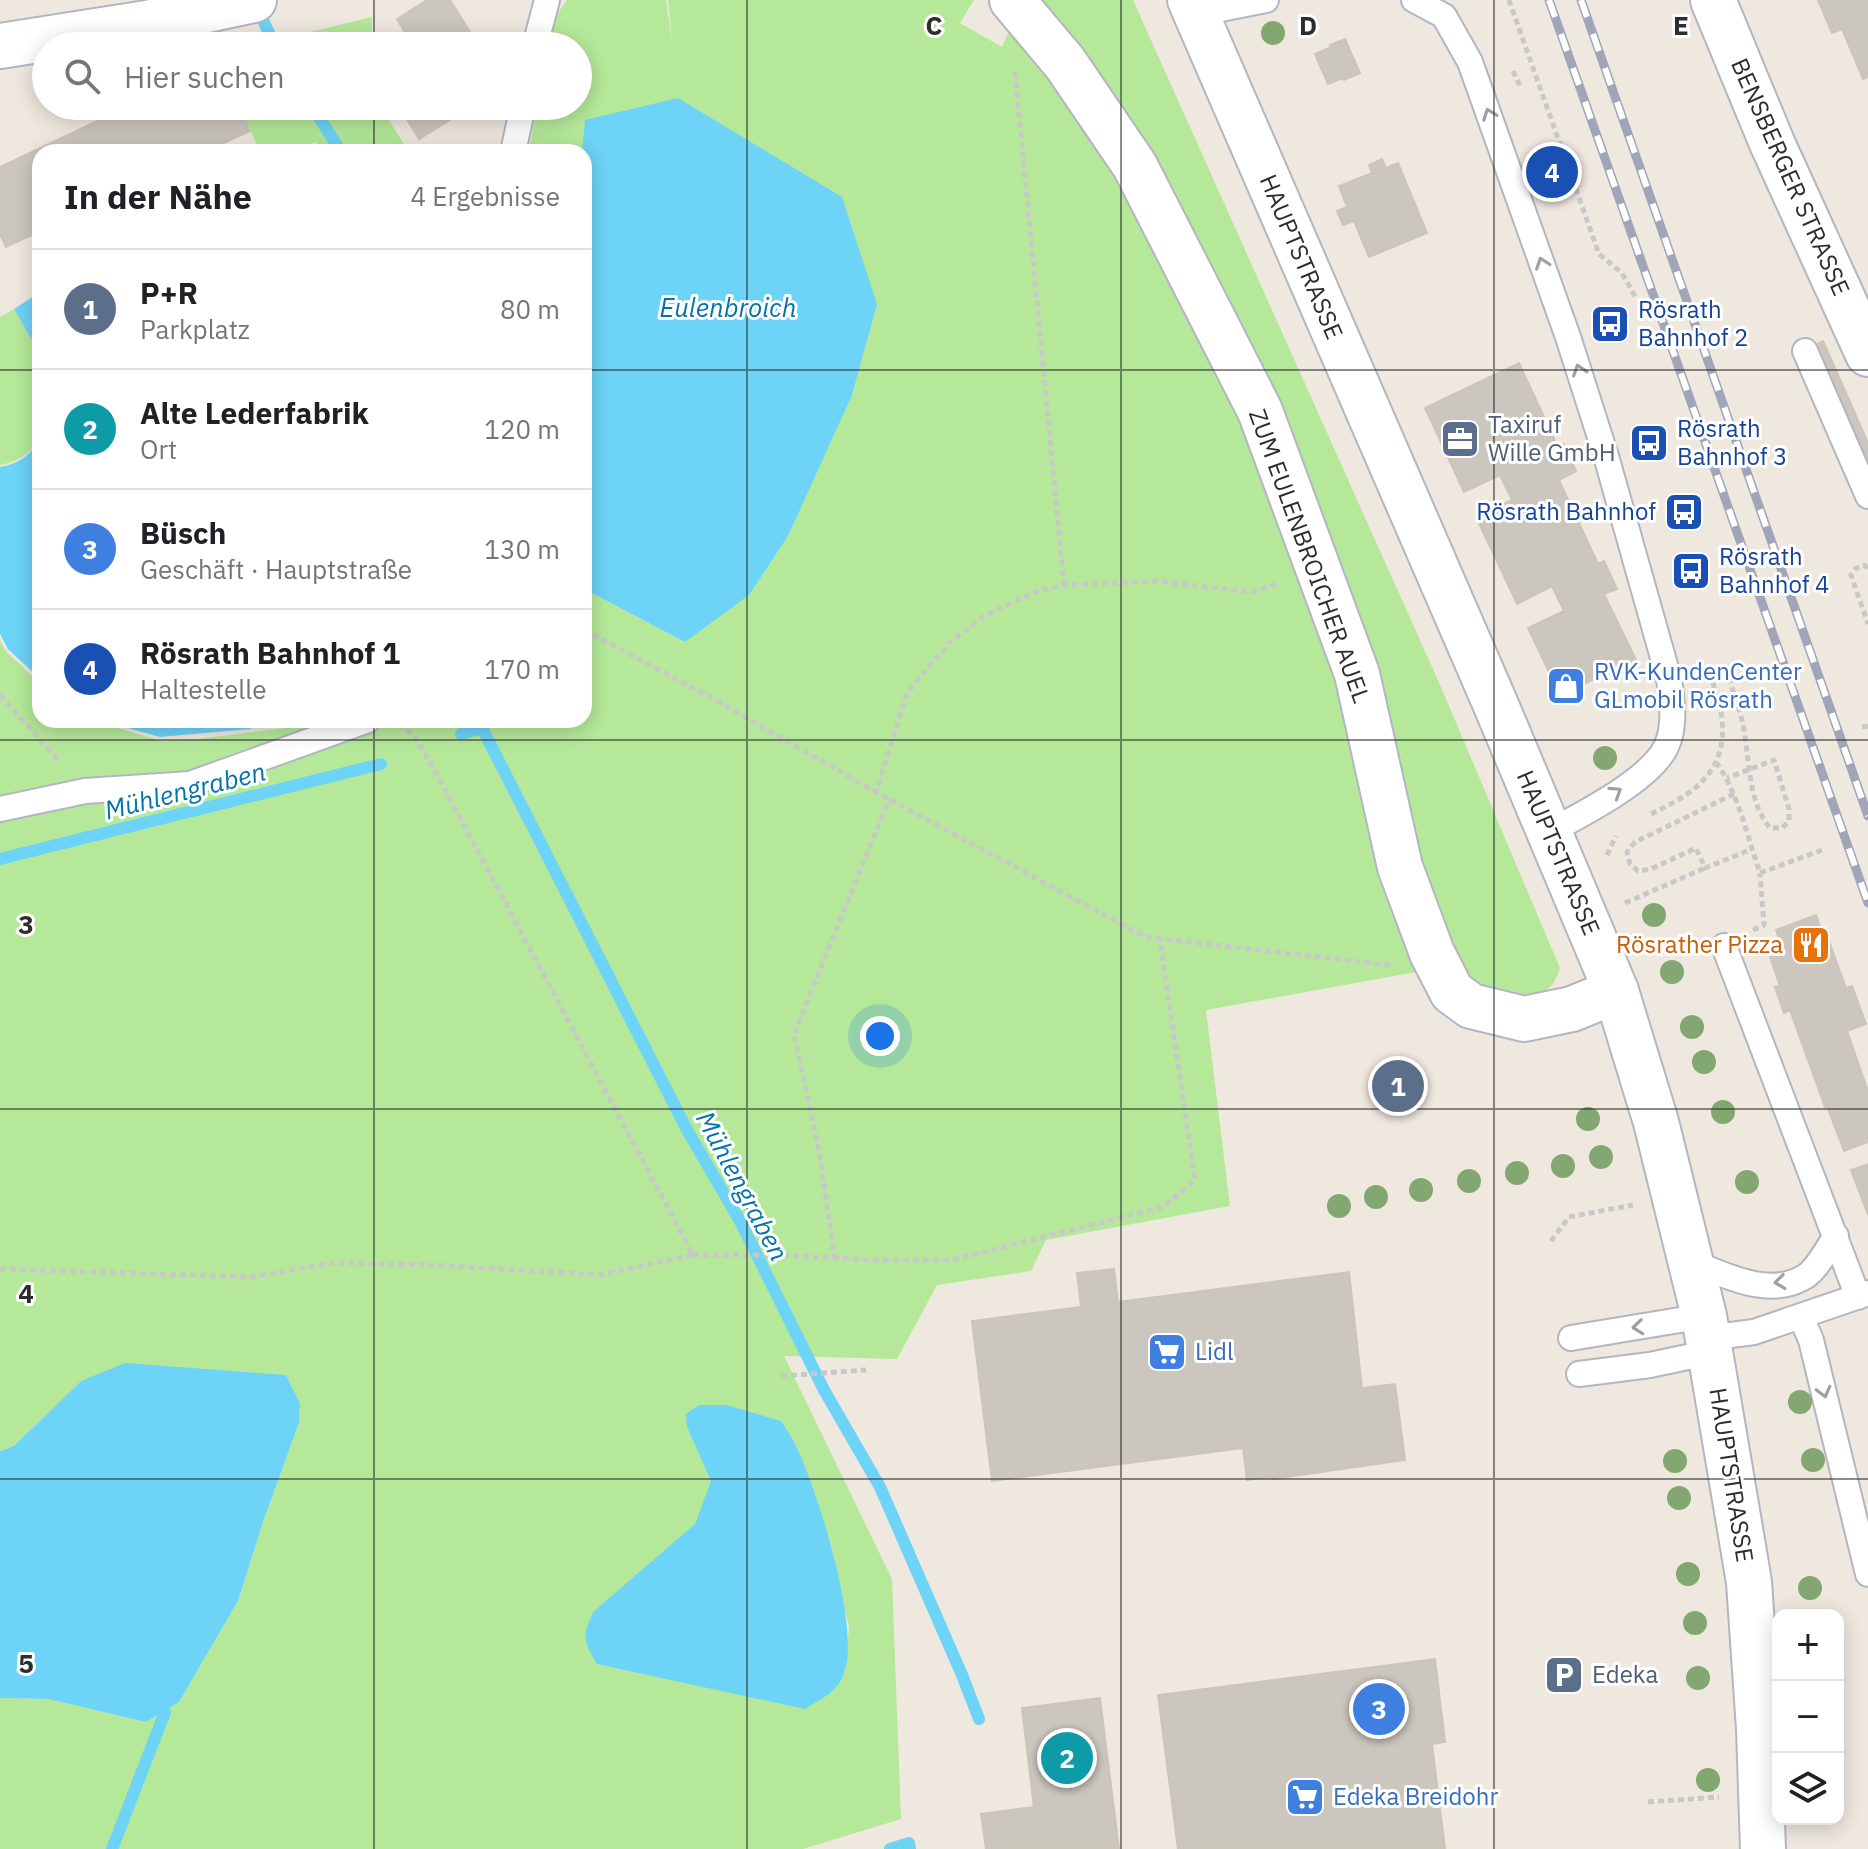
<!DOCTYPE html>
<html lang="de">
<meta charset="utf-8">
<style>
body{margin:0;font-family:"IBM Plex Sans",sans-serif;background:#f6f6f6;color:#202124}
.controls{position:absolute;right:24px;bottom:24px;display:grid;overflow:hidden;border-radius:16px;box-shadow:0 4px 20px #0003}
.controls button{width:72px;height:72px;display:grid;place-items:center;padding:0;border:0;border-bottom:2px solid #e0e0e0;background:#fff;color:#202124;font:40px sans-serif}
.you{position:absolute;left:880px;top:1036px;width:28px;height:28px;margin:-20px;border:6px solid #fff;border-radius:50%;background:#1a73e8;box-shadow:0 0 0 12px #1a73e833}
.badge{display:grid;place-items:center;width:52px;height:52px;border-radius:50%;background:#111827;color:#fff;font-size:26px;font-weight:700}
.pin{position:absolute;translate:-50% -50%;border:4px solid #fff;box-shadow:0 2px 8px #0006}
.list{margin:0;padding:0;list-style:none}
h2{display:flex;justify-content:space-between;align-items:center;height:104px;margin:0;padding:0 32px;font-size:34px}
h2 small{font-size:26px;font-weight:400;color:#757577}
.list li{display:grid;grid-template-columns:52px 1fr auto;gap:24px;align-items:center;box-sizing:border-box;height:120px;padding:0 32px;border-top:2px solid #e0e0e0}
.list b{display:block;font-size:30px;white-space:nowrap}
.list p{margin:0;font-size:26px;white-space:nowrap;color:#757577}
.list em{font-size:26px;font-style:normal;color:#757577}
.icon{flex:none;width:44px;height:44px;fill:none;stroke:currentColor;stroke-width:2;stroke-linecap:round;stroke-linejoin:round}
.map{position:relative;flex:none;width:1868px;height:1849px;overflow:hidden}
.search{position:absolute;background:#fff;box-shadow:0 4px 20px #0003;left:32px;top:32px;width:560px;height:88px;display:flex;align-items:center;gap:20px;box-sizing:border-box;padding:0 28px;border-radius:44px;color:#757577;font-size:30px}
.panel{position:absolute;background:#fff;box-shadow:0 4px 20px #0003;left:32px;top:144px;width:560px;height:584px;border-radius:24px}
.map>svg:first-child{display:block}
</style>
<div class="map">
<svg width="1868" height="1849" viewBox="0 0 1868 1849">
<rect width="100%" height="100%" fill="#efe8df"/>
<path fill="#b5e999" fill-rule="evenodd" d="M567,0H666L672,42L668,0H974L960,23L1002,47L1022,0H1133L1441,687L1560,968C1552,993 1541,994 1518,1003L1422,971L1206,1010L1230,1206L1046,1240L1031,1271L937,1285L897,1359L784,1356L892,1579L901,1819L803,1849H0V1698L48,1699L146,1722L179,1702L238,1601L264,1519L299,1423L300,1403L286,1375L222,1371L81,1381L14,1446L0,1451V640L5,650L40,684V720H91L158,740L197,739L353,720H584V589L685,642L788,536L817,468L586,120L582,152H529L537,106H578V46H547L552,21ZM781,1421L797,1448L832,1548L849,1628L845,1672L594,1611L696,1524L712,1481L687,1427Z
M372,17V46H261L272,41Z
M238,106H380L409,152H322L316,142L296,148L260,151Z
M14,309L40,354V432C37,451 18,462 0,465V317Z"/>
<path fill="#6dd3f7" d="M678,98L842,197L877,304L852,395L788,536L749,595L685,642L584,589L582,152L585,120Z
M40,292V354L14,309Z
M40,432V679L8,649L0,634V467C19,464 36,453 40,432Z
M99,720H267L250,729L160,737Z
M125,1363L286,1375L300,1403L299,1423L264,1519L238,1601L179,1702L146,1722L48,1699L0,1698V1451L14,1446L81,1381Z
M699,1405H726L781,1421C787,1430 793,1439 797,1448C818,1493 861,1627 844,1673C838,1692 821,1699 805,1709L597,1664C583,1641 582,1635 594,1611L695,1524L711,1481L687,1427L686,1414Z"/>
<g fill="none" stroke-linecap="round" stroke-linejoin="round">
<path stroke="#6dd3f7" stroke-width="12" d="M256,5L275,46
M312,106L341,152
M478,720L687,1130L740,1221L824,1390L880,1487L962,1675L979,1719
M461,734L482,728
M0,859L381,764
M112,1849L165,1712
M890,1849L909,1843L910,1849"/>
</g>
<path fill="#cbc6be" stroke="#ccc5b8" stroke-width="2" d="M427,0H450L479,46H413L397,19Z
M1818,0H1868V77L1863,79L1842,29L1832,33Z
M1345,39L1360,73L1344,80L1330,45Z
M1331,47L1343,78L1328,84L1315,54Z
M129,106H238L250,131L204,152H40V231L6,247L0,234V167Z
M399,106H472L419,139Z
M1382,159L1386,168L1398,163L1427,233L1369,257L1354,221L1343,225L1337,211L1347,207L1339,186L1372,173L1369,165Z
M1823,341L1868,443V481L1811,347Z
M1519,363L1558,447L1564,444L1576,471L1559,480L1598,564L1604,561L1617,589L1604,594L1636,660L1560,695L1528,628L1564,611L1552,586L1517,604L1476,517L1512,500L1500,475L1464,492L1425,408Z
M1816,915L1822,932L1825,930L1846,988L1852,986L1866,1024L1847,1031L1868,1091L1825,1107L1790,1010L1784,1013L1775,987L1780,986L1768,951L1782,946L1776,930Z
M1868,1091V1142L1844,1151L1827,1106Z
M1868,1164V1215L1851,1170Z
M1114,1269L1118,1302L1349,1272L1362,1388L1395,1384L1405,1460L1272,1479V1477L1247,1480L1243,1448L992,1481L972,1321L1081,1307L1077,1273Z
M1435,1659L1445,1742L1432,1744L1445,1849H1178L1158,1695Z
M1100,1698L1119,1849H1039L1022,1708Z
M1034,1807L1039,1849H986L981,1814Z"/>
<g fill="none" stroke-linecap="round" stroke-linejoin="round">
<defs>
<path id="lane" d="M1414,0L1444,16L1470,62L1568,337L1606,456L1669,679C1672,701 1676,726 1666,747C1650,780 1581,815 1549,832
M1196,14L1266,0
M535,46L547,0
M513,152L523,106
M1805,351L1868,496
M0,809L85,791L190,784L368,720
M1724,946L1858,1297
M1692,1262C1726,1276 1771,1299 1806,1276C1818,1268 1828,1247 1836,1236
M1801,1317L1811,1340L1868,1574
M1571,1338L1704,1316
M1708,1338L1754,1332L1868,1293
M1579,1374L1650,1365L1711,1352"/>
<path id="street" d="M1012,0L1065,63L1135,166L1260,411L1357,674L1400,867L1432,953L1452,992L1471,1006L1524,1019L1572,1009L1616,991
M0,46L147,23L254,0"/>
<path id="secondary" d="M1190,0L1495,703L1616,991L1656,1122L1704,1316L1749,1582L1759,1729L1763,1849
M1713,0L1772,143L1868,354"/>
</defs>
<use href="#lane" stroke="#b3b6c2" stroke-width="28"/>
<use href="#street" stroke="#b3b6c2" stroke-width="48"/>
<use href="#secondary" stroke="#b3b6c2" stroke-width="48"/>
<path stroke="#c8c8c8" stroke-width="5" stroke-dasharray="6 4" stroke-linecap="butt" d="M1509,0L1599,254L1622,273L1636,298
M1513,71L1521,88
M1015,72L1064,585
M1868,568L1864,565L1855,569L1851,575L1868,624
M1276,584L1252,592L1155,581L1064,585L1032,593L984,616L949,643L907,693L876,792L1145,937L1390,965
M584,630L708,696L876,792
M0,695L61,763
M1862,727L1868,726
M1716,762C1739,795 1747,836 1760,873L1822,850
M1734,794L1635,842L1627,852L1630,864L1638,871L1651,869L1696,848L1705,868L1752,849
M1651,814C1693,794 1727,773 1722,720C1721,706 1715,690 1711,677L1729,678C1733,691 1738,705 1742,720C1750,753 1746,800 1770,828H1782L1789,821V809L1774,760L1727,778
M1607,855L1616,836
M1625,903L1705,868
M1753,930L1764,925L1760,873
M1551,1241L1569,1217L1633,1205
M693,1255H780L874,1260H952L1163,1207L1195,1180L1160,940
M835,1259L819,1151L794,1034L889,799
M0,1269L250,1277L334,1263L435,1265L600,1275L693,1255L440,780L414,735L402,726
M781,1376L866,1370
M1648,1802L1719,1797"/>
<use href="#lane" stroke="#fff" stroke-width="24"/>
<use href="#street" stroke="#fff" stroke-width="44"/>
<use href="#secondary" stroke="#fff" stroke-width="44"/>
<defs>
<path id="rail" d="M1549,0L1868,903
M1581,0L1868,816"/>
</defs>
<use href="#rail" stroke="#a1a5b9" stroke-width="9"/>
<use href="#rail" stroke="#fff" stroke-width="6" stroke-dasharray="18" stroke-linecap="butt"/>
</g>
<g fill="#83a770">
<circle cx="1273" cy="33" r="12"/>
<circle cx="1605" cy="758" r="12"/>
<circle cx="1654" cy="915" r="12"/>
<circle cx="1672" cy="972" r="12"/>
<circle cx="1692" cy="1027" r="12"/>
<circle cx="1704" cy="1062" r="12"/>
<circle cx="1723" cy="1112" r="12"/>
<circle cx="1588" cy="1119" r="12"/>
<circle cx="1601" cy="1157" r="12"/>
<circle cx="1563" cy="1166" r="12"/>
<circle cx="1517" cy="1173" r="12"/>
<circle cx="1469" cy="1181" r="12"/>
<circle cx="1747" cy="1182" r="12"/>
<circle cx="1421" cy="1190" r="12"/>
<circle cx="1376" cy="1197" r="12"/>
<circle cx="1339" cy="1206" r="12"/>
<circle cx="1800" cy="1402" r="12"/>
<circle cx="1813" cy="1460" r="12"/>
<circle cx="1675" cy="1461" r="12"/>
<circle cx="1679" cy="1498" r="12"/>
<circle cx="1688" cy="1574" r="12"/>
<circle cx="1810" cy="1588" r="12"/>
<circle cx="1695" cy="1623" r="12"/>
<circle cx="1698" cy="1678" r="12"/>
<circle cx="1708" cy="1780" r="12"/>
</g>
<defs><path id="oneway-chevron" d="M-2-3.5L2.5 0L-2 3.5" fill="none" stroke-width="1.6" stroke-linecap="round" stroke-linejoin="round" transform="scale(2)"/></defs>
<g stroke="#a0a0a0">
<use href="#oneway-chevron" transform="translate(1489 114) rotate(-110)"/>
<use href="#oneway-chevron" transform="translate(1542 263) rotate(-109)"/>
<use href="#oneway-chevron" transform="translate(1579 370) rotate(-108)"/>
<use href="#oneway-chevron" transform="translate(1616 792) rotate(-33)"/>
<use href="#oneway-chevron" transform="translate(1780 1282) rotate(173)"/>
<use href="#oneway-chevron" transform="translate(1638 1327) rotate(174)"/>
<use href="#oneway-chevron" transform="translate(1824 1392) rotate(76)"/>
</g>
<path fill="none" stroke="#2d2d2d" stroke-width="2" stroke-opacity="0.55" d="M374,0V46M747,0V1849M1121,0V1849M1494,0V1849M374,106V152M0,370H40M584,370H1868M374,720V1849M0,740H1868M0,1109H1868M0,1479H1868"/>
<defs>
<symbol id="bus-square" viewBox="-11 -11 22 22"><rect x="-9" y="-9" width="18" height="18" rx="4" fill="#1a4fb4" stroke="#fff"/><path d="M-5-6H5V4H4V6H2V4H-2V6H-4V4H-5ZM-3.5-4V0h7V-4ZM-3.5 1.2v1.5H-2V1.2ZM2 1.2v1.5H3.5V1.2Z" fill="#fff"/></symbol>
<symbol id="office-square" viewBox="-11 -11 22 22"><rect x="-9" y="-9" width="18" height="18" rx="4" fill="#5c6f8a" stroke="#fff"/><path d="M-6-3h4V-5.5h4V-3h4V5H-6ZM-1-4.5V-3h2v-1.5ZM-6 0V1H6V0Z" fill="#fff"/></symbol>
<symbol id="shop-square" viewBox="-11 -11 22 22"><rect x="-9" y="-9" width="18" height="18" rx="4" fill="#3f7fe0" stroke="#fff"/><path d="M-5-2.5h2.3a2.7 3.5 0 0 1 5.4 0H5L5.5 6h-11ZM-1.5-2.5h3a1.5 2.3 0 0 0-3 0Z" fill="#fff"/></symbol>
<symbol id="restaurant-square" viewBox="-11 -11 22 22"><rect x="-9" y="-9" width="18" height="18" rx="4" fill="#e8710a" stroke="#fff"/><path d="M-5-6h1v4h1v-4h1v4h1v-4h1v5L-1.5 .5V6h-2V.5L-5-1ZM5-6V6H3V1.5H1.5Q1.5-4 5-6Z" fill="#fff"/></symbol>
<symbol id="supermarket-square" viewBox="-11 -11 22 22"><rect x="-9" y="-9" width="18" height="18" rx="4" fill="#3f7fe0" stroke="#fff"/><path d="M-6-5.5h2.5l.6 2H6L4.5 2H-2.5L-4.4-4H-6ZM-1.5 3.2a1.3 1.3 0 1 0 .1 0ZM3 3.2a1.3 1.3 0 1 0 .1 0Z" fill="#fff"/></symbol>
<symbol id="parking-square" viewBox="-11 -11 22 22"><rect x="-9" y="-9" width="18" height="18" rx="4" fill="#5c6f8a" stroke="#fff"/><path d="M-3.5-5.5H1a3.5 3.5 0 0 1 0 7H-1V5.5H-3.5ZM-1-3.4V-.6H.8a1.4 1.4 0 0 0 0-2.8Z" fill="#fff"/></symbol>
</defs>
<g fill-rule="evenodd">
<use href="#bus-square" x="1588" y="302" width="44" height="44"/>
<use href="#office-square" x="1438" y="417" width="44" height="44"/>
<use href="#bus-square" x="1627" y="421" width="44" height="44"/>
<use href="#bus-square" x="1662" y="490" width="44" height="44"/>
<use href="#bus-square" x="1669" y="549" width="44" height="44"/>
<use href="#shop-square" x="1544" y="664" width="44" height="44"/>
<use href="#restaurant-square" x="1789" y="923" width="44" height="44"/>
<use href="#supermarket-square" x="1145" y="1330" width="44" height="44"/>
<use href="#parking-square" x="1542" y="1653" width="44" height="44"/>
<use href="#supermarket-square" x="1283" y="1775" width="44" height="44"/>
</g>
<g text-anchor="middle" stroke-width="6" stroke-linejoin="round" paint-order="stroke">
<g font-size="24" fill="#2d2d2d" stroke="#fff">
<text transform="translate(1790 177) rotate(66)" y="8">BENSBERGER STRASSE</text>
<text transform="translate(1301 257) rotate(67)" y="8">HAUPTSTRASSE</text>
<text transform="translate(1309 556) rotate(70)" y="8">ZUM EULENBROICHER AUEL</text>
<text transform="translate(1558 853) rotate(67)" y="8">HAUPTSTRASSE</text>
<text transform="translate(1731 1475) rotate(81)" y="8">HAUPTSTRASSE</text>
</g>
<g font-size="24" fill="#164399" stroke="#fff" text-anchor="start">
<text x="1638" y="318">Rösrath<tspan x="1638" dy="28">Bahnhof 2</tspan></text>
<text x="1677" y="437">Rösrath<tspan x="1677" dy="28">Bahnhof 3</tspan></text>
<text x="1656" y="520" text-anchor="end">Rösrath Bahnhof</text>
<text x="1719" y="565">Rösrath<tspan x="1719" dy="28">Bahnhof 4</tspan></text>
</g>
<g font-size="24" fill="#4e5e75" stroke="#fff" text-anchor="start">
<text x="1488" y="433">Taxiruf<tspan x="1488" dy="28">Wille GmbH</tspan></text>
<text x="1592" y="1683">Edeka</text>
</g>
<g font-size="24" fill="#366cbe" stroke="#fff" text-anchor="start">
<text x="1594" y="680">RVK-KundenCenter<tspan x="1594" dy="28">GLmobil Rösrath</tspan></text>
<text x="1195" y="1360">Lidl</text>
<text x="1333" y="1805">Edeka Breidohr</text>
</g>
<g font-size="24" fill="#c56008" stroke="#fff" text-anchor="end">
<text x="1783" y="953">Rösrather Pizza</text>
</g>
<g font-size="26" font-style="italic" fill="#0473ab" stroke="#fff">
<text x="728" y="317">Eulenbroich</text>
<text transform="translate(185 791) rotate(-14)" y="9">Mühlengraben</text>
<text transform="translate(742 1186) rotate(62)" y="9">Mühlengraben</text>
</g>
</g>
<g font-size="26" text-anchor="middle" font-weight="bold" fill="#2d2d2d" stroke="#fff" stroke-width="6" stroke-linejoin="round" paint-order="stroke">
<text x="934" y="35">C</text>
<text x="1308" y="35">D</text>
<text x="1681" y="35">E</text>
<text x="26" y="934">3</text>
<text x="26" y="1303">4</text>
<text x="26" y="1673">5</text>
</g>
</svg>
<div class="controls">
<button>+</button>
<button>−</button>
<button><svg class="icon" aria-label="layers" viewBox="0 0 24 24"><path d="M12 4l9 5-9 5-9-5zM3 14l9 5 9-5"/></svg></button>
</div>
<div class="you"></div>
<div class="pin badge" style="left:1398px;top:1086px;background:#5c6f8a">1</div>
<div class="pin badge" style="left:1067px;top:1758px;background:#0f9aa8">2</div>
<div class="pin badge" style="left:1379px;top:1709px;background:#3f7fe0">3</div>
<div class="pin badge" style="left:1552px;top:172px;background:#1a4fb4">4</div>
<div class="search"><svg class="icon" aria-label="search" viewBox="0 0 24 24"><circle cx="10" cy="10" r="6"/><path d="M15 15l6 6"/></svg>Hier suchen</div>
<section class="panel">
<h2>In der Nähe<small>4 Ergebnisse</small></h2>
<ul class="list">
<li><span class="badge" style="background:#5c6f8a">1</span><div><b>P+R</b><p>Parkplatz</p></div><em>80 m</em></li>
<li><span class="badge" style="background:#0f9aa8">2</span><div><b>Alte Lederfabrik</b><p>Ort</p></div><em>120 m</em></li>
<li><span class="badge" style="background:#3f7fe0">3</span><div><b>Büsch</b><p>Geschäft · Hauptstraße</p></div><em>130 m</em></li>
<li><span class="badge" style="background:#1a4fb4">4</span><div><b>Rösrath Bahnhof 1</b><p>Haltestelle</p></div><em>170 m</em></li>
</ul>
</section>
</div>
